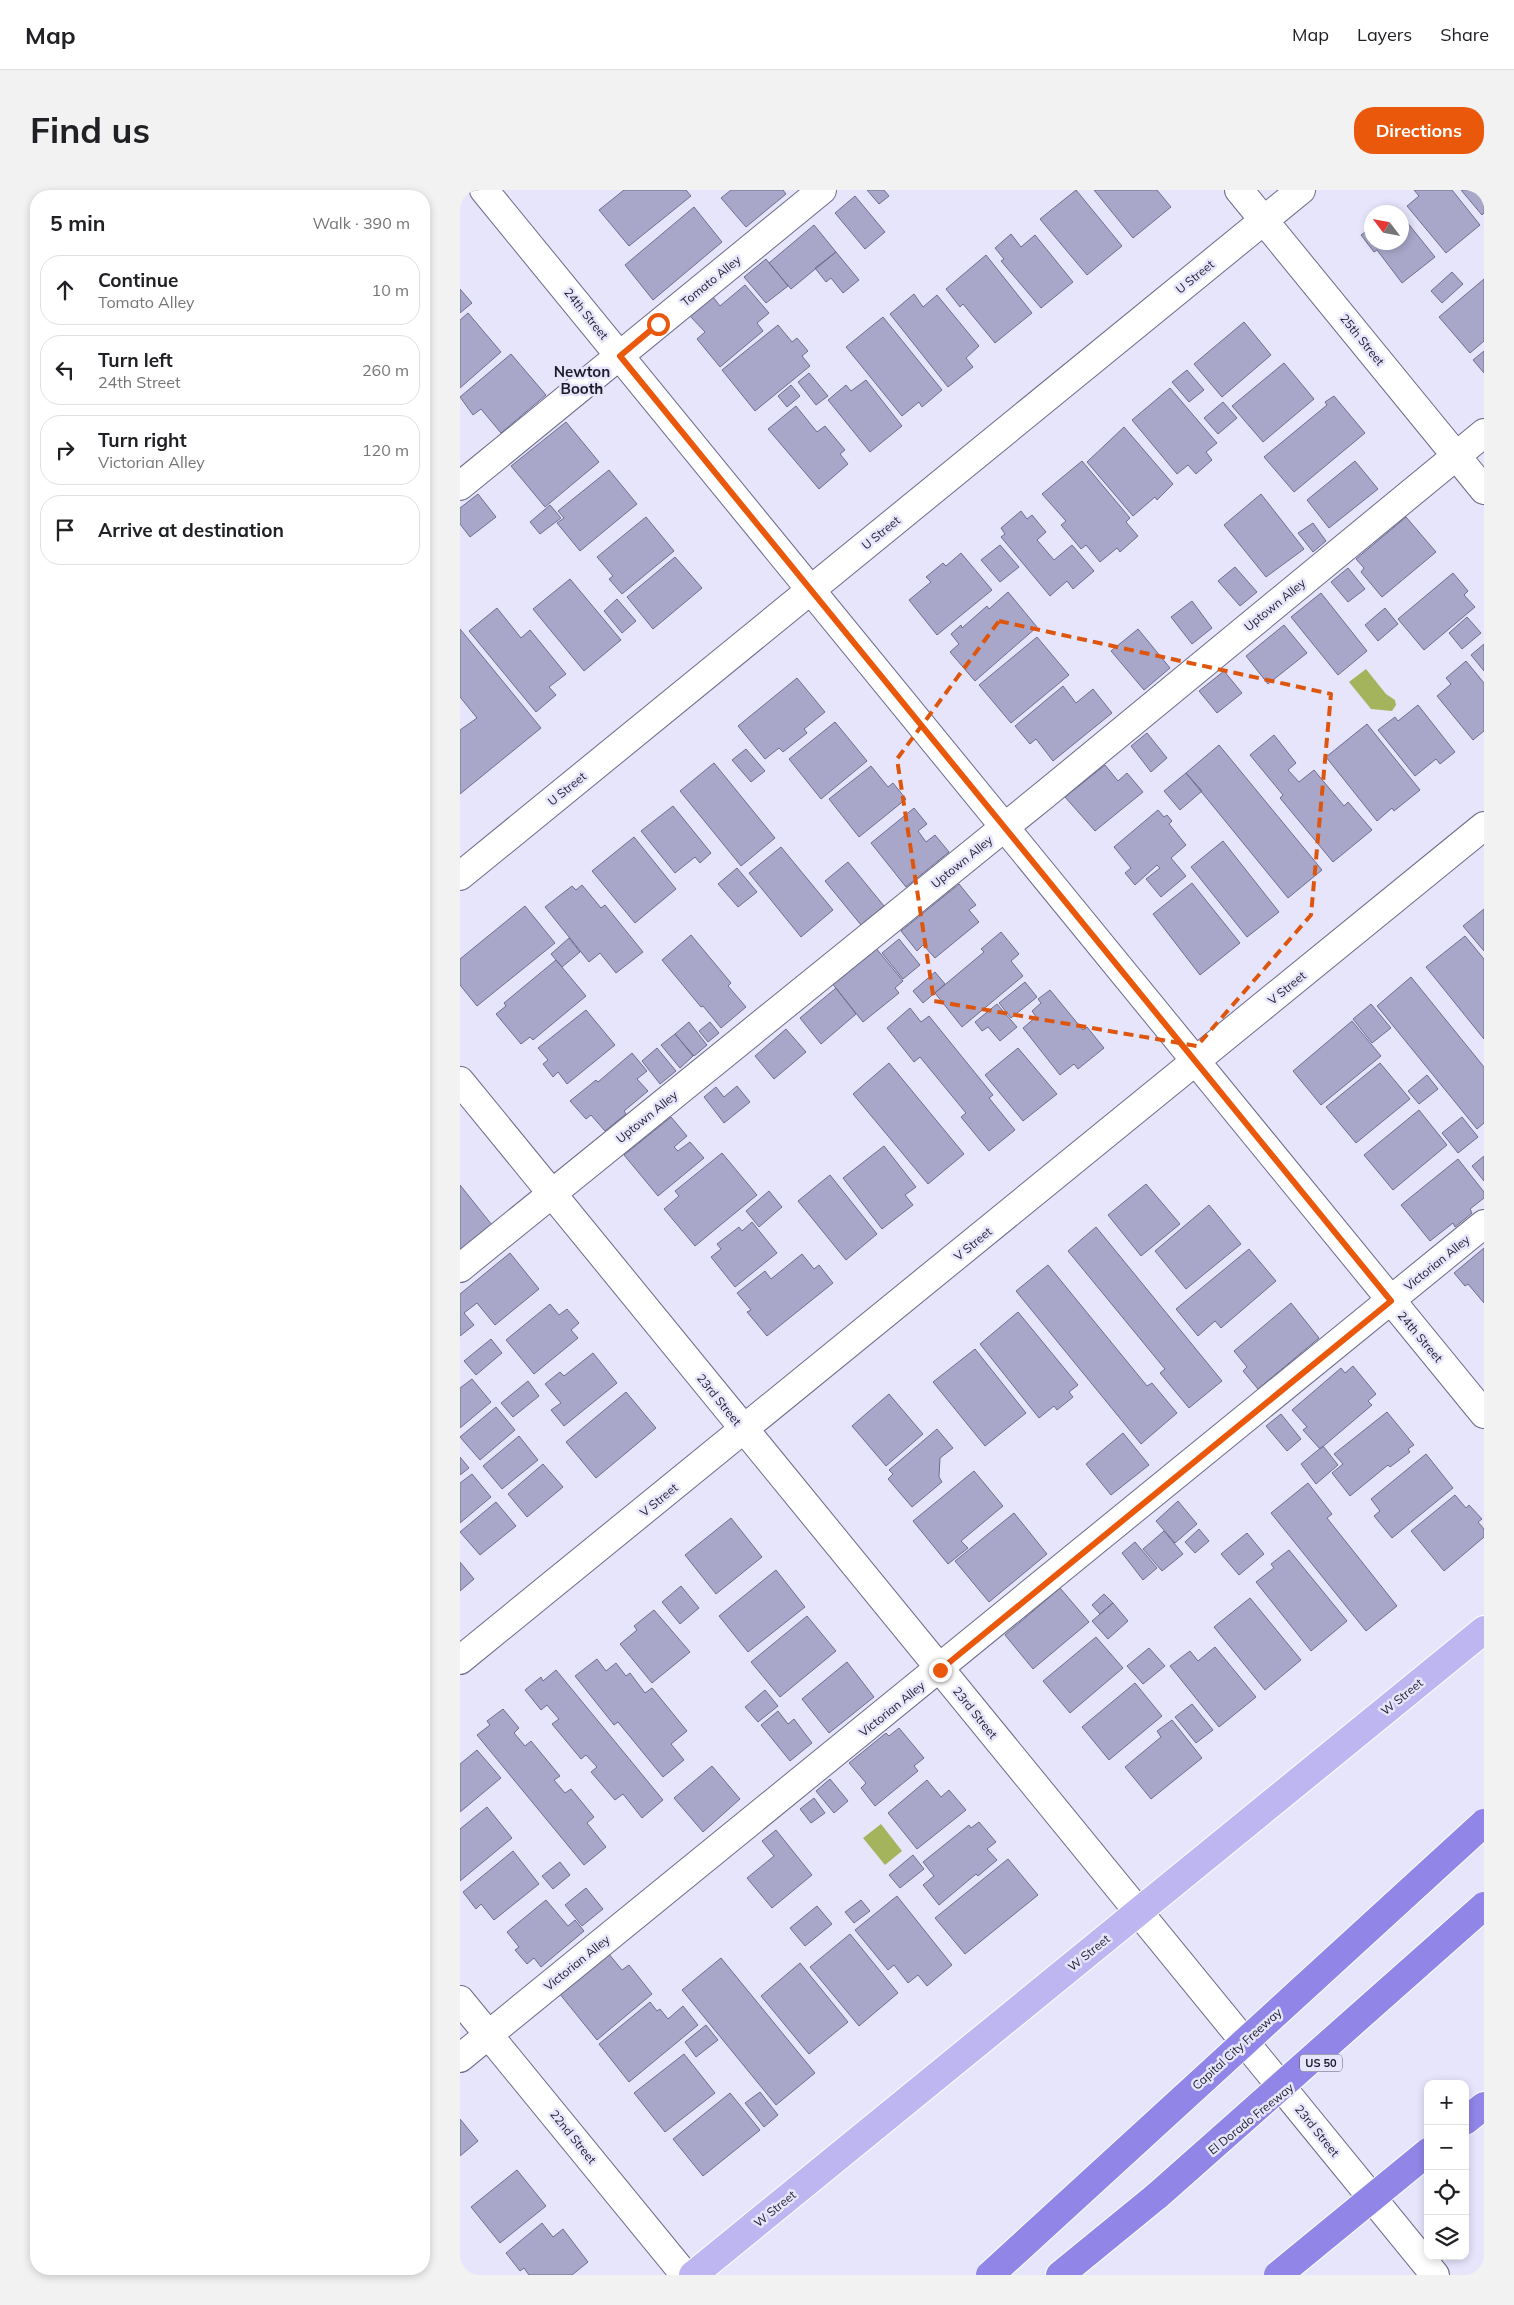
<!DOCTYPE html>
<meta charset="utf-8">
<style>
body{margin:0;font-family:Mulish,sans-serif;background:#f2f2f2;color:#202124}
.controls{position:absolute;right:15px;bottom:15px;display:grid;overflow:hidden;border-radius:10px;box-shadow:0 2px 8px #0003}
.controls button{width:45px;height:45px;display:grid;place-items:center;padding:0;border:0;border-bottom:1px solid #e0e0e0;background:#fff;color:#202124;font:25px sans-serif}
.compass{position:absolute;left:904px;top:15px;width:45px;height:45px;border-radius:50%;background:#fff;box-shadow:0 2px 8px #0003;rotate:302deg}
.stop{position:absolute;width:15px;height:15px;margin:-11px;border:4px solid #ea580c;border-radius:50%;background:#fff}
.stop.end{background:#ea580c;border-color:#fff;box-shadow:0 1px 5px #0008}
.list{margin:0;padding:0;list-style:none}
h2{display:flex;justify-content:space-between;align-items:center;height:65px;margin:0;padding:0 20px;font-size:21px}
h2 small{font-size:16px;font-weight:400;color:#757577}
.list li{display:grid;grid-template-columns:32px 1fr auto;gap:15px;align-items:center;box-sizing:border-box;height:70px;margin:0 10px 10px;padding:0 10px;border:1px solid #e0e0e0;border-radius:20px}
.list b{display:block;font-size:19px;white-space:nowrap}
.list p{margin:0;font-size:16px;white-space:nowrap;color:#757577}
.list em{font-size:16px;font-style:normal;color:#757577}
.icon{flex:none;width:28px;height:28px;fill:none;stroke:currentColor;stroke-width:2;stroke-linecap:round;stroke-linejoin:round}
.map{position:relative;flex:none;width:1024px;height:2085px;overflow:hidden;border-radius:20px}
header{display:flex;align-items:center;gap:30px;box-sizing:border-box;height:70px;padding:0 25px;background:#fff;border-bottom:1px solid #e0e0e0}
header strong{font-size:24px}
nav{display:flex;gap:28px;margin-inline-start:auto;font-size:18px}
.intro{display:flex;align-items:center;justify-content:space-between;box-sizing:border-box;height:120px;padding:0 30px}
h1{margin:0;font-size:35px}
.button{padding:12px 22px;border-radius:20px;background:#ea580c;color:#fff;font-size:18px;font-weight:700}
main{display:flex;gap:30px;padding:0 30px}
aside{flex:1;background:#fff;border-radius:20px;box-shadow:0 2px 8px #0003}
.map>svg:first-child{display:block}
</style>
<header>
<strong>Map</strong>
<nav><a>Map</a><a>Layers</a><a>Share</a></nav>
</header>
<div class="intro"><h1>Find us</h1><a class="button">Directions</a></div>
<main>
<aside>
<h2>5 min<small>Walk · 390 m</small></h2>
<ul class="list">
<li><svg class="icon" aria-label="ahead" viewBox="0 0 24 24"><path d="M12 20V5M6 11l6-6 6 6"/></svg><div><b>Continue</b><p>Tomato Alley</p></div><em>10 m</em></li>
<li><svg class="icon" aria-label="left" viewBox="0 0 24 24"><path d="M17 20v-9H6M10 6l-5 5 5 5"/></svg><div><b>Turn left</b><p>24th Street</p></div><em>260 m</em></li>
<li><svg class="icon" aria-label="right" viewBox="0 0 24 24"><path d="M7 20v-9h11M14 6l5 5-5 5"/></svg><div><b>Turn right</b><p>Victorian Alley</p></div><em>120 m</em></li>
<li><svg class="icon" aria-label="arrive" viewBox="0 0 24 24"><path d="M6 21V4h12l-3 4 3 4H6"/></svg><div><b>Arrive at destination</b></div></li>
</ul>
</aside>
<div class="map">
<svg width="1024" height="2085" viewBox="0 0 1024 2085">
<rect width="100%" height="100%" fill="#e6e5fc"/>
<path fill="#a4b45c" d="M906,479L926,504L935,510L936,515L932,521L911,519L889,492Z
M421,1634L442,1661L425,1675L403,1648Z"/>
<path fill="#a8a7c9" stroke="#706e8e" d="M164,0H226L231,6L169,56L139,20Z
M271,0H323L326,4L286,37L261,8Z
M407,0H424L429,6L419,14Z
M616,0L662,56L627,85L580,29Z
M634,0H697L711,17L673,48Z
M954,0H992L1020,35L986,63L947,16L959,6Z
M1001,0H1024V23L1022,25Z
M395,6L425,42L405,59L375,23Z
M234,17L262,52L193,110L165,75Z
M942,26L975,67L942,93L917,60L914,62L901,45L912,37V52H942Z
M354,35L376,62L331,99L309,73Z
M551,44L561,57L575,45L613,92L581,118L541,71L544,69L535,58Z
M376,62L399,90L383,103L371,88L366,92L355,78Z
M526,65L572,123L535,153L503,114L500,117L486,99Z
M306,69L328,96L306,113L284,87Z
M992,82L1003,94L982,113L971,101Z
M1024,89V151L1010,163L979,127Z
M285,95L309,123L297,133L303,141L260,177L237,149L245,142L230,126L253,107L260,116Z
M0,99L12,113L0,123Z
M454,104L463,117L477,105L519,156L506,168L513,177L488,197L430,124Z
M8,123L41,162L0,198V130Z
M423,127L482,200L462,217L459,212L442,226L386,157Z
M784,132L811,165L762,207L734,174Z
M318,135L332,152L337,148L348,161L342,166L350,176L295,221L262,180Z
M1024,161V183L1013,170Z
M51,164L86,205L41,243L21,219L13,225L0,207Z
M824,173L854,209L803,252L772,216Z
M727,180L744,200L729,212L712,192Z
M349,183L368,206L356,215L338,192Z
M406,190L442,236L410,262L368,210L386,195L391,201Z
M331,195L340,206L327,217L318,206Z
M710,198L757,253L746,262L752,270L736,284L728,275L717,284L672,230Z
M874,206L905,243L834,302L804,267L867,215L865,212Z
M763,212L777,228L758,244L744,228Z
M336,216L357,242L365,236L385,260L380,264L388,274L359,299L308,239Z
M106,232L139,272L85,317L51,276Z
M664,237L713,294L697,310L695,307L673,326L627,272Z
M622,271L670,328L666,332L678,346L660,362L657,358L640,372L626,355L621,359L601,335L606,331L582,304Z
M895,271L918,299L869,338L847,310Z
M149,280L177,314L120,361L97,333L104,328L98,321Z
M18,304L36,327L10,347L0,334V318Z
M801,304L844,359L806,387L764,335Z
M90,315L101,328L80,344L70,332Z
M561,321L567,329L572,325L586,342L577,350L594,370L612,355L634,381L613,399L607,391L590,406L541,347L545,344L541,338Z
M186,327L214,361L162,404L149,389L153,386L137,367Z
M946,327L976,362L922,407L901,382L904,378L896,369Z
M853,333L866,351L853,362L838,343Z
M540,355L559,377L540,392L521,370Z
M501,363L532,400L477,445L449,410L471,392L466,387L483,373L486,376Z
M215,367L242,398L193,439L167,407Z
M775,377L797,402L780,416L758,391Z
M888,378L905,399L888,412L871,392Z
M993,383L1008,401L1004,405L1015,417L964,460L938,429Z
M110,389L161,450L124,481L73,419Z
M548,402L577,437L515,491L490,462L499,454L491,444L501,435L502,438L527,416L529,419Z
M861,403L907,461L878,485L831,427Z
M157,409L176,431L162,443L144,421Z
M732,411L752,438L732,454L711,427Z
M37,418L61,448L70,440L106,484L89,497L96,505L76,522L9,441Z
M925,418L938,434L918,451L905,435Z
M1007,427L1021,443L1002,459L989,443Z
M824,435L847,463L808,494L786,466Z
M0,439L81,538L0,604V540L17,528L0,507Z
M678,439L710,478L684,500L651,461Z
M577,447L609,485L551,533L519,495Z
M1024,454V481L1011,465Z
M1006,471L1024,493V541L1013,550L977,506L991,494L986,488Z
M764,481L782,503L757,523L739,501Z
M337,488L365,522L344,539L347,543L323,562L319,558L305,569L278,536Z
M603,496L616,513L633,499L652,523L593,571L576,549L570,554L555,536Z
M958,515L995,562L980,574L976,569L955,586L918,540L935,527L938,531Z
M375,532L407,571L361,609L329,569Z
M907,534L960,600L934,621L932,618L917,631L866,567Z
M687,543L707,568L691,582L671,556Z
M814,545L836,573L828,580L839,592L854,580L884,616L888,612L912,640L873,672L820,608L823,605L790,565Z
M759,555L862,680L828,708L726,583Z
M286,559L305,581L291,592L272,570Z
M254,573L315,648L281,676L220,601Z
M645,575L658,591L667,583L683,602L635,641L605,607Z
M411,576L428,597L433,593L446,609L399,647L369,609Z
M726,583L742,601L720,620L704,601Z
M213,616L251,663L240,673L235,667L215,683L181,641Z
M454,618L467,634L458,641L466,652L475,645L489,662L446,697L411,653Z
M698,620L704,627L707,625L712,631L709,634L726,655L711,668L726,686L701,707L686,689L700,678L697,675L675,695L665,683L671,678L654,657Z
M174,647L216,699L175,733L132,681Z
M763,651L819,722L787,747L731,677Z
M321,657L373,720L341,747L289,683Z
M388,672L424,716L401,735L365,691Z
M277,678L297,702L278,717L258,694Z
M732,693L780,753L740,785L693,724Z
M499,694L516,715L509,720L519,732L475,768L463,755L457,761L441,741Z
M122,695L141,718L145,715L183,762L156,783L140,763L129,772L85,717L112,696L116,700Z
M65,716L95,753L17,816L0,795V769Z
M1024,719V761L1003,736Z
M541,742L559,764L551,771L563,786L502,837L475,803L524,762L521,759Z
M231,745L271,793L268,796L286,817L261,838L243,816L241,817L202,770Z
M1005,746L1024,769V849L966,777Z
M109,748L120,762L102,777L91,764Z
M439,749L460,775L443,789L422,763Z
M415,757L443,791L435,798L439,803L403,832L371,792Z
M96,770L126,806L73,850L70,847L61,854L36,824L46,816L44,813Z
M475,782L485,794L463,813L453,801Z
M951,787L1024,877V933L1017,939L917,816Z
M565,792L577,807L551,828L539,813Z
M376,798L396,824L361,854L340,828Z
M590,800L623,840L627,837L644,858L618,879L614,874L600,885L563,838L576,827L572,821L581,813L578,809Z
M537,814L557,837L540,851L528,837L522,841L515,832Z
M911,814L931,838L912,853L893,829Z
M450,818L461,832L469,826L533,905L529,908L555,940L529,961L501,927L506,923L460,867L454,872L427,838Z
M126,820L155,855L107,894L98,882L93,887L83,874L88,870L78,858Z
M892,831L921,866L861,915L833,881Z
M229,832L247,855L234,866L215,844Z
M250,832L259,843L248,852L239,841Z
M326,839L346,862L314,889L295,866Z
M215,844L233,866L220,878L201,855Z
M197,858L216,881L200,894L182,871Z
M558,858L597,904L563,931L525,885Z
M172,863L187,881L177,889L188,901L164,921L166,924L145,941L131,925L126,929L110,911L136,890L138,892Z
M429,873L504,964L468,994L393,904Z
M920,873L950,909L896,953L866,917Z
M967,885L978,899L959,914L948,901Z
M277,896L290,912L264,933L244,907L256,897L264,907Z
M959,920L987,955L933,1000L904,965Z
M211,927L227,946L214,957L218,961L230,952L244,968L198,1006L164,965Z
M1002,927L1018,947L998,963L982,943Z
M424,956L456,997L445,1005L453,1015L422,1039L383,988Z
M262,963L297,1005L235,1056L204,1019L219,1006L215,1001Z
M1024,966V991L1012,976Z
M998,969L1024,1002V1008L1010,1019L1012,1023L995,1037L993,1033L970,1051L941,1015Z
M370,985L417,1044L386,1070L338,1011Z
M686,994L720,1034L681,1066L648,1025Z
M0,995L32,1035L0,1062Z
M309,1001L322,1017L299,1037L286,1021Z
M749,1015L781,1054L726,1099L695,1061Z
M292,1032L317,1063L275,1097L251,1067L261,1059L257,1054L279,1037L282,1041Z
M636,1037L762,1191L729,1218L700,1183L705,1179L608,1061Z
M1024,1058V1113L1008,1094L1005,1096L994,1083Z
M789,1059L816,1091L761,1138L755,1131L738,1146L716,1119Z
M50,1063L79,1099L35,1135L17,1113L4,1123L14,1135L0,1146V1104Z
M342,1064L354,1079L359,1075L373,1093L307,1146L287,1122L291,1120L277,1103L305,1081L311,1089Z
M588,1075L687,1196L692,1193L717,1223L681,1254L556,1101Z
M831,1113L859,1148L798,1199L783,1181L787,1177L774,1161Z
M90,1114L99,1125L107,1119L119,1133L111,1140L118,1148L74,1184L46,1150Z
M558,1122L618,1195L609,1202L613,1207L597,1220L594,1216L579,1228L520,1154Z
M31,1149L42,1163L16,1185L4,1171Z
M515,1159L566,1223L525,1256L473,1192Z
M133,1163L157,1193L104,1236L91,1220L101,1213L85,1194L100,1182L104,1186Z
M893,1176L916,1204L908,1211L912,1215L860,1259L843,1240L847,1237L832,1220L881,1178L885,1183Z
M12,1189L31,1212L0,1238V1198Z
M68,1191L79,1206L53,1227L41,1213Z
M166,1202L196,1238L136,1288L106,1252Z
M429,1204L463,1244L426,1276L392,1236Z
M36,1217L55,1240L20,1270L0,1247Z
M927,1222L954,1255L948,1259L950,1262L930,1277L928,1275L890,1306L872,1283L883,1274L874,1264Z
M821,1224L841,1249L827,1261L806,1236Z
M477,1239L493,1258L480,1268L479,1287L482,1292L452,1317L428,1289L433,1284L429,1280Z
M663,1243L689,1275L651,1305L626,1274Z
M59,1246L78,1270L42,1299L23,1276Z
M863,1256L878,1275L856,1294L841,1274Z
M966,1264L993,1298L932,1348L914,1326L920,1321L911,1309Z
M0,1267L9,1278L0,1285Z
M83,1274L103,1297L67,1327L48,1304Z
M514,1281L543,1316L501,1351L508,1358L488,1374L453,1331Z
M12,1284L31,1307L0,1333V1293Z
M848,1293L872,1324L867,1328L937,1416L906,1441L811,1323Z
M995,1305L1006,1318L1009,1315L1022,1329L1018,1332L1024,1339V1347L984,1381L951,1341Z
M718,1311L737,1334L715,1353L696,1331Z
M36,1312L56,1336L20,1365L0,1342Z
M554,1323L587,1364L529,1412L495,1371Z
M271,1328L302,1367L256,1404L225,1365Z
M739,1339L749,1351L735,1363L725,1352Z
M704,1341L723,1364L702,1381L683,1359Z
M787,1343L804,1364L779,1385L761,1364Z
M675,1352L697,1378L683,1390L662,1363Z
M829,1360L887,1431L851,1461L796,1392L814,1378L811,1374Z
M0,1372L14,1389L0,1401Z
M316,1380L345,1417L288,1462L259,1426Z
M221,1396L239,1418L220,1434L202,1412Z
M600,1398L629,1432L573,1479L545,1445Z
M644,1404L653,1413L640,1424L632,1415Z
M790,1408L841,1470L805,1500L754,1437Z
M653,1413L668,1431L648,1449L632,1431Z
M194,1420L230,1462L192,1493L160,1454L177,1440L174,1436Z
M347,1426L376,1461L320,1507L291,1472Z
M636,1447L663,1478L610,1523L583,1491Z
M755,1457L796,1507L759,1537L710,1476L730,1461L738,1471Z
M689,1458L705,1476L683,1494L667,1476Z
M137,1469L146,1481L156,1473L166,1486L170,1483L185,1503L192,1498L227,1541L211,1554L224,1570L203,1587L158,1532L154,1535L115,1486Z
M387,1472L414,1507L369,1543L342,1509Z
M96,1480L203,1610L182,1628L163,1604L155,1610L131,1582L137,1577L126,1565L121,1569L92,1534L99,1529L87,1515L81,1520L65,1500L81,1487L83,1491Z
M675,1493L702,1526L649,1570L622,1537Z
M305,1500L318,1516L298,1532L285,1517Z
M732,1514L753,1540L736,1553L715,1527Z
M43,1519L59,1538L54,1543L65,1556L71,1551L100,1586L94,1590L105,1603L111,1599L134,1627L127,1633L146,1657L124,1675L17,1545L30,1535L27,1531Z
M318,1521L328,1534L334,1529L352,1553L330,1571L301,1535Z
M712,1530L742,1568L691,1609L665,1577L701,1547L697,1541Z
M439,1538L464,1568L454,1576L458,1581L415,1616L401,1598L406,1593L389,1573L426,1543L429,1546Z
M17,1560L41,1588L0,1622V1574Z
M252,1576L280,1609L243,1642L214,1608Z
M370,1589L388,1611L374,1623L356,1601Z
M467,1590L481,1607L489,1600L506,1620L457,1659L428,1623Z
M354,1608L365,1623L351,1633L340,1619Z
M27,1617L52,1648L0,1691V1639Z
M519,1632L536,1652L527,1659L537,1670L518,1686L516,1684L479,1715L463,1695L474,1686L463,1672L509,1635L511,1638Z
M316,1640L352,1685L312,1718L287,1688L314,1666L302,1651Z
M53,1661L79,1694L34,1730L21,1714L16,1719L3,1702Z
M453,1665L464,1679L440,1698L429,1685Z
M548,1669L578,1705L505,1764L475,1728Z
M100,1672L110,1685L93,1699L82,1686Z
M126,1698L143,1719L122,1736L105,1715Z
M437,1706L492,1775L467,1796L458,1785L448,1793L434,1775L428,1780L395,1740Z
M86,1710L108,1736L115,1730L124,1741L81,1777L74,1768L67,1774L55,1760L59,1757L47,1742Z
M401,1710L410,1721L394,1733L385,1722Z
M357,1716L372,1734L345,1756L330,1738Z
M390,1744L438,1803L399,1836L350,1777Z
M148,1763L162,1780L169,1775L192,1804L137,1850L99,1803Z
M261,1768L355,1883L316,1915L222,1800Z
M340,1773L388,1832L349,1864L301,1806Z
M190,1812L197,1821L200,1819L208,1829L223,1816L238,1835L169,1892L139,1854Z
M246,1835L258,1850L236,1867L225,1852Z
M224,1864L255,1903L205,1942L174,1903Z
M300,1902L318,1925L304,1937L285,1913Z
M270,1903L300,1940L243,1986L213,1949Z
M0,1929L18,1951L0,1966Z
M57,1980L86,2016L40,2053L11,2017Z
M82,2033L93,2047L103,2039L128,2072L112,2085H69L64,2078L60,2081L46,2063Z"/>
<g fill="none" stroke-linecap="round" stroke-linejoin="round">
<defs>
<path id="minor" d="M24,0L1024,1224
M779,0L1024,300
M0,296L362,0
M0,686L841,0
M0,891L975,2085
M0,1078L583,606L1024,243
M0,1470L1024,636
M0,1810L225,2085
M0,1868L1024,1034"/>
<path id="major" d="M233,2085L1024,1440"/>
<path id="highway" d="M1005,1931L1024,1916
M600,2085L698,2005"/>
</defs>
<use href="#minor" stroke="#6c6a8a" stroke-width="30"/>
<use href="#major" stroke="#fff" stroke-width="30"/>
<use href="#highway" stroke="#fff" stroke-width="30"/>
<use href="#minor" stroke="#fff" stroke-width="28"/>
<use href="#major" stroke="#bdb6f1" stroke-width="28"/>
<use href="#highway" stroke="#9185e7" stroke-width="28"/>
<defs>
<path id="highway-bridge" d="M698,2005L1024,1716
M530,2085L1024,1633
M818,2085L968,1962"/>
</defs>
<use href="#highway-bridge" stroke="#fff" stroke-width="30" stroke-linecap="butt"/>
<use href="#highway-bridge" stroke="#9185e7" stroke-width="28"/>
</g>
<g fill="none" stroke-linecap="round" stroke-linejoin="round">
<path stroke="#ea580c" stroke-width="6" d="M198,134L160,166L931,1111L480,1480"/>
</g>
<path fill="none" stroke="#de560d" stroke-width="4" stroke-dasharray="10 6" stroke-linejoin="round" d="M539,431L871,504L851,725L737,856L474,811L437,569Z"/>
<g text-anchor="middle" stroke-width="5" stroke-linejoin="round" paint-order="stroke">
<rect fill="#e6e5fc" stroke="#595868" stroke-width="1" x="840" y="1864.5" width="42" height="17" rx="4"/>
<g font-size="11" font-weight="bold" fill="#1c1b28">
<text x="861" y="1877">US 50</text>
</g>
<g font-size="12" fill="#1c1b28" stroke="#e6e5fc">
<text transform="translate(735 87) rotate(-39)" y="4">U Street</text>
<text transform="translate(251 91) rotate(-39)" y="4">Tomato Alley</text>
<text transform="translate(126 124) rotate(51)" y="4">24th Street</text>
<text transform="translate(902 150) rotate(51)" y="4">25th Street</text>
<text transform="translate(421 343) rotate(-39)" y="4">U Street</text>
<text transform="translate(815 415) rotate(-39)" y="4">Uptown Alley</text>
<text transform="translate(107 599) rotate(-39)" y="4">U Street</text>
<text transform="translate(502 672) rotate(-39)" y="4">Uptown Alley</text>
<text transform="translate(827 798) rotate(-39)" y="4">V Street</text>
<text transform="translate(187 927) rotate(-39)" y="4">Uptown Alley</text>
<text transform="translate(513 1054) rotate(-39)" y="4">V Street</text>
<text transform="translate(977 1073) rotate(-39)" y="4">Victorian Alley</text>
<text transform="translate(960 1147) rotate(50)" y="4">24th Street</text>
<text transform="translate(259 1210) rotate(51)" y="4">23rd Street</text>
<text transform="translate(199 1310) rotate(-39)" y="4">V Street</text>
<text transform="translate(942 1507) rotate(-39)" y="4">W Street</text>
<text transform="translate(432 1519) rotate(-39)" y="4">Victorian Alley</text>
<text transform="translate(515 1523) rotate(51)" y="4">23rd Street</text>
<text transform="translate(629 1763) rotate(-39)" y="4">W Street</text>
<text transform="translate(117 1773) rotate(-39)" y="4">Victorian Alley</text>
<text transform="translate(777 1859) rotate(-42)" y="4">Capital City Freeway</text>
<text transform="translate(791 1929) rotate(-39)" y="4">El Dorado Freeway</text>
<text transform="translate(857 1941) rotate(51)" y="4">23rd Street</text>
<text transform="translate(113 1947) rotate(51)" y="4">22nd Street</text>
<text transform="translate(315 2019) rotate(-39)" y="4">W Street</text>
</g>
<g font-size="15" font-weight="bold" fill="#1c1b28" stroke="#e6e5fc">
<text x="122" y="187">Newton<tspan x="122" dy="17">Booth</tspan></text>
</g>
</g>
</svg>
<div class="controls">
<button>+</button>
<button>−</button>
<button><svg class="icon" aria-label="locate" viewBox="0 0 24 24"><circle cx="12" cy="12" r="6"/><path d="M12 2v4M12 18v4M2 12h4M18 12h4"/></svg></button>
<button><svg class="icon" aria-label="layers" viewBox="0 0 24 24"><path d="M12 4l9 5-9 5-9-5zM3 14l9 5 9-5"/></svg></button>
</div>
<svg class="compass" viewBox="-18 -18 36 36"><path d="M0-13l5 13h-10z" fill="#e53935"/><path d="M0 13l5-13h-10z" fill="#757577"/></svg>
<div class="stop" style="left:198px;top:134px"></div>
<div class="stop end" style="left:480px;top:1480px"></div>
</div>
</main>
